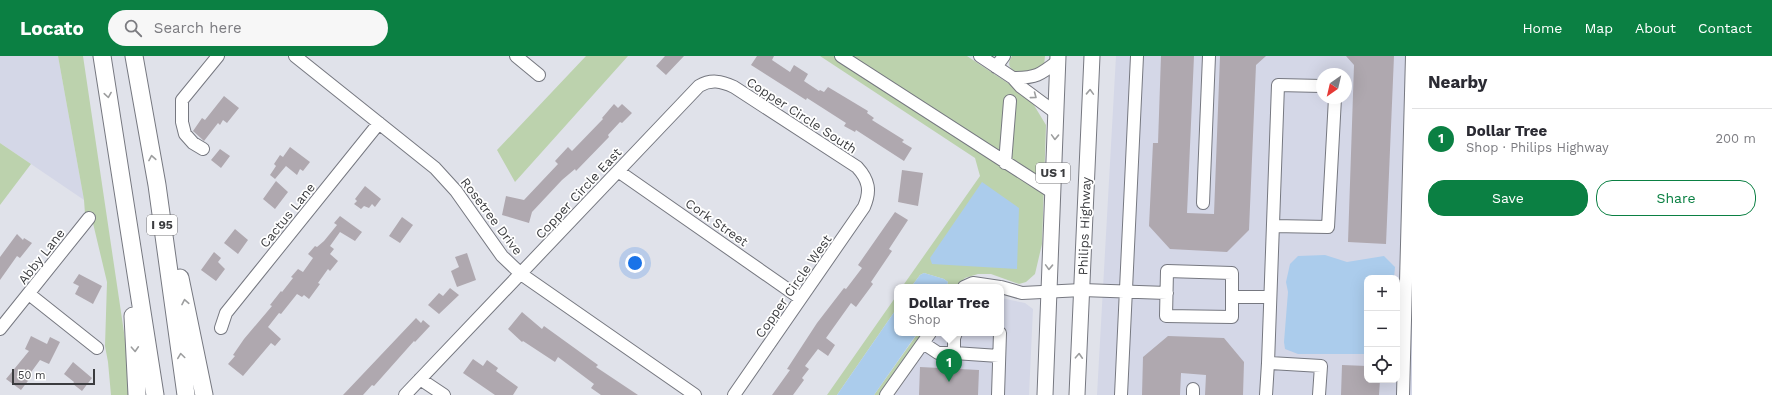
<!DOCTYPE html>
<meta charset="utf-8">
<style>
body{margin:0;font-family:"Work Sans",sans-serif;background:#f7f7f7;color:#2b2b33}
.controls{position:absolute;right:12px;bottom:12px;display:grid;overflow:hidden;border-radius:8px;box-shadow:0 4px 16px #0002}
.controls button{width:36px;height:36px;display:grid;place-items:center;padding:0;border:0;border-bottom:1px solid #e1e1e2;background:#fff;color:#2b2b33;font:20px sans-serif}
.compass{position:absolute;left:1316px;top:12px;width:36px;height:36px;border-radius:50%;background:#fff;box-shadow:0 4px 16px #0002;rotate:214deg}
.scale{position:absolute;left:12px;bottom:10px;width:83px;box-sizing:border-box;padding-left:4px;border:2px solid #3b3c3f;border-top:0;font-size:11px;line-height:14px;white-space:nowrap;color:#3b3c3f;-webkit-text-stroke:3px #fff;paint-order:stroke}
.you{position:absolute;left:635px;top:207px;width:14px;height:14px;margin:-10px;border:3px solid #fff;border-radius:50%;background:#1a73e8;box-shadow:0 0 0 6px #1a73e833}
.badge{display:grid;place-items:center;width:26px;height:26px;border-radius:50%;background:#0b8043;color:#fff;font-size:13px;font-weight:700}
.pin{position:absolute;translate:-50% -33px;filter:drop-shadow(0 1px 2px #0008)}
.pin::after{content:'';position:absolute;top:21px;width:14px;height:12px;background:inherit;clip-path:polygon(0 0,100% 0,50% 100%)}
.popup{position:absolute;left:894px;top:228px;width:110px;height:52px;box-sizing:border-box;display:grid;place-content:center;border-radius:8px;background:#fff;filter:drop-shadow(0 1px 3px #0005);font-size:13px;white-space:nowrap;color:#7c7c81}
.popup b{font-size:15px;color:#2b2b33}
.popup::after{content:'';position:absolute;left:50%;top:100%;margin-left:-8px;border:8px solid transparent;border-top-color:#fff}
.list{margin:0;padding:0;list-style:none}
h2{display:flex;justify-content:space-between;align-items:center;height:52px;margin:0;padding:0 16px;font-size:17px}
h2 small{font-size:13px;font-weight:400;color:#7c7c81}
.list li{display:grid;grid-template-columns:26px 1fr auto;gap:12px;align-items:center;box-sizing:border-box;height:60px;padding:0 16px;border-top:1px solid #e1e1e2}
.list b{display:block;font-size:15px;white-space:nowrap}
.list p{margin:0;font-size:13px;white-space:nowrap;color:#7c7c81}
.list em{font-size:13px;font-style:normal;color:#7c7c81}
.actions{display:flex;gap:8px;padding:12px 16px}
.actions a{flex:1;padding:9px 0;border:1px solid #0b8043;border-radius:16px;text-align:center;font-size:14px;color:#0b8043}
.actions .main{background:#0b8043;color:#fff}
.icon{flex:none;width:22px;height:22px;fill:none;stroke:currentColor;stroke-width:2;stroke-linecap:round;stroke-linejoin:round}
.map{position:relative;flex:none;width:1412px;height:339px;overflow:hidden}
header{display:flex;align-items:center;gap:24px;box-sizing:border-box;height:56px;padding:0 20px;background:#0b8043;color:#fff}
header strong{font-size:19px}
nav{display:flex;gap:22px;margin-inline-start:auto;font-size:14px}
.search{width:280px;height:36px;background:#f7f7f7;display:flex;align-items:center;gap:10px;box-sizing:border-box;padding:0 14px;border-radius:22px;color:#7c7c81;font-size:15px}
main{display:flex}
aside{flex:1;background:#fff}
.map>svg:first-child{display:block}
</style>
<header>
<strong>Locato</strong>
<div class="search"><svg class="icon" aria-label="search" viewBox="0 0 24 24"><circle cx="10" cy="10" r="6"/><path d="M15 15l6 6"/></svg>Search here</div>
<nav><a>Home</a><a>Map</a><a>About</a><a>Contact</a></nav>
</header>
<main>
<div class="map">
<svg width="1412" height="339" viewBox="0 0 1412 339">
<rect width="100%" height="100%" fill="#e0e2ea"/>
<path fill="#d4d7e7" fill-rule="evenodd" d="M0,0H58L84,144L0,87Z
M1116,0H1412V339H1097ZM1322,18H1346V42H1322ZM1367,222H1397V324H1367Z
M1001,242L1025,247L1033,253L1029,339H895L938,277H1001Z"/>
<path fill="#bcd2ad" d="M58,0H83L125,283L130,339H111L108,306L105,290L107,226L92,163L85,158L84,144Z
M586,0H628L515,126L497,94Z
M820,0H967L1029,41L1046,69L1042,188L1035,218L1026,226L1019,228L991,218H978L965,222L956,231H946L948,226L944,223L924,217L920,219L911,231H902L980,120L975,102Z
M1012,0H1045L1044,10L1021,18C1012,14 1005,11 1012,0Z
M0,87L31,108L0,149Z
M897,239V252L837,339H827Z
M918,277H923L880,339H874Z"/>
<path fill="#abccec" d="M982,126L1019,152L1017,213L932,208L930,202Z
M1325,199L1347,206L1384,200L1395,211L1394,222H1367V298H1298L1285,293L1284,286L1288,236L1286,226L1290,208L1298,200Z
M924,217L944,223L948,226L946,231H911L920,219Z
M897,252V277H918L916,279L874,339H837Z"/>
<path fill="#afa8af" d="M665,0H684L666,19L656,10Z
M757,0H774L772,4L790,16L794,9L808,18L804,25L819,35L820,34L824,36L828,31L868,55L867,57L874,62L872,64L904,84L902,86L912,92L904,105L856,74L855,76L844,70L846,67L807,42L806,44L751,9Z
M1161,0H1194L1187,157L1214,158L1220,0H1266L1256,9L1249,174L1227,196L1170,193L1149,170L1153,87H1158Z
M1346,0H1394L1386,188L1348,186L1354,9Z
M224,40L239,52L227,67L223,64L220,69L218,67L204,85L193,75L202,62L205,64Z
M614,48L618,52L622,48L632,57L622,67L620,66L608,79L609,81L576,115L575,113L562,124L532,156L529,167L502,159L506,140L524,144L558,108L555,105L568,91L572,95L603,63L602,62Z
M290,91L310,106L303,115L300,113L297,119L286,110L275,123L270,119L276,110L274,108L280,99L283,101Z
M220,93L230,100L221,112L211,104Z
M902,114L923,117L918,150L898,146Z
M276,125L288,136L275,153L263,143Z
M365,130L381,143L375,151L372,148L369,152L364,150L361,153L354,148L357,145L355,143Z
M895,156L908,164L889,193L892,195L871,226L873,228L856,251L851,247L826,282L835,289L828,300L818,293L805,310L809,313L802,322L804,324L793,339H772L790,314L787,313L817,267L844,232L846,233L862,212L858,209Z
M340,160L362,176L355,185L340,176L330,190L334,193L330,198L338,205L330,215L328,213L318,227L320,228L309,243L304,239L302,241L297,238L281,258L279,257L268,271L281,283L275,290L271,287L243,320L228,308L235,300L233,299L244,283L272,250L270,249L281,235L282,236L293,222L291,221L298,213L303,216L313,202L308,198L315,190L317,191L324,185L337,169L334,167Z
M402,161L413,169L400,187L389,180Z
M235,173L248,184L238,198L224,187Z
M17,178L23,184L24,182L32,187L20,202L17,200L0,224V201Z
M214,196L221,202L218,206L225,213L216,225L201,214Z
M467,197L476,224L457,231L451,215L459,211L455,201Z
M79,218L102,230L93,248L75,238L79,230L73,227Z
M450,232L459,239L439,258L428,249L439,237L443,240Z
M522,256L542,273L544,270L598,309L596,311L638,339H601L591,332L594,328L558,301L555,306L523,285L522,286L508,273Z
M416,262L421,267L423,264L430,270L415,286L414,285L374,330L372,329L363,339H343Z
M31,280L47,288L50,281L60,286L49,308L40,304L29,319L31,321L21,334L6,323L29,295L25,293Z
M1168,280L1224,282L1244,306L1243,339H1205L1206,319L1181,317L1180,339H1142L1143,301Z
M473,303L483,310L487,304L498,312L496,315L518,331L513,339H495L463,317Z
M73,306L92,322L82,335L73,328L74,326L64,318Z
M1342,309L1367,310V324H1380L1379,339H1341Z
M920,311L979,314L978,339H919Z"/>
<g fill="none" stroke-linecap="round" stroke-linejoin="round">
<defs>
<path id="minor" d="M295,0L435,112L456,135L502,200L521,218L695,339
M516,0L539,19
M841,0L1052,136
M980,0L1013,22L1021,31L1056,57
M996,11L1004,0
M1013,22C1036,22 1040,19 1058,5
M203,93L193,87L185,78L182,66V44L218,0
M1005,107L1010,45
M618,115L800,242
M1203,147L1209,0
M1273,170L1328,171L1335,42
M1167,215L1232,217V261L1166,260Z
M964,231L973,227L1000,231
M1001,231L1022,237L1082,234L1167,237
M29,238L97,292
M1233,241H1270
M221,272L226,257L379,67
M0,273L89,162
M923,287L938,297H954V282L956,277
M954,297L999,300
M1268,307L1278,29L1322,30
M420,323L444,339
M405,339L699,30C711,23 721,25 734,31L857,111C869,124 871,135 864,151L734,339
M886,339L930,277
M998,339L1000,277
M1121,339L1137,0
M1193,339V333
M1266,339L1268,307L1321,310L1319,339
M1403,339L1412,0"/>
<path id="major" d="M1045,339L1058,0
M1077,339L1092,0"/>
<path id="highway" d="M102,0L155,339
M134,0L157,129L186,339
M180,222L204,339
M133,260L137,339"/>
</defs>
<use href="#minor" stroke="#767880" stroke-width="14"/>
<use href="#major" stroke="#767880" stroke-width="17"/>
<use href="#highway" stroke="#767880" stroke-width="19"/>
<use href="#minor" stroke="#fff" stroke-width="12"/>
<use href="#major" stroke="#fff" stroke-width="15"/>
<use href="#highway" stroke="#fff" stroke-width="17"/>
</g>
<defs><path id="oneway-chevron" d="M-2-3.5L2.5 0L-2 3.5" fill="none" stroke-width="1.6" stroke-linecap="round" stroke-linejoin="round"/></defs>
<g stroke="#9d9e9f">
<use href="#oneway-chevron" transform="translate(1090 36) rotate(-88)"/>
<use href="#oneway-chevron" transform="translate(108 39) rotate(81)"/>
<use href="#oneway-chevron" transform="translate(1034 40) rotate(37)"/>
<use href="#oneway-chevron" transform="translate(1055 81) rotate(92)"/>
<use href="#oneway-chevron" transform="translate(152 102) rotate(-100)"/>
<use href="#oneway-chevron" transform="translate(1049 211) rotate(92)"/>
<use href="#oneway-chevron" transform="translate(185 246) rotate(-101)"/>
<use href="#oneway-chevron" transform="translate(135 293) rotate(87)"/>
<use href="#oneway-chevron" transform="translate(181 300) rotate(-98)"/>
<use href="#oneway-chevron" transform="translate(1079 300) rotate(-87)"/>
</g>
<g text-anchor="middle" stroke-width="3.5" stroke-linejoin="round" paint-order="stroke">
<g fill="#fff" stroke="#767679" stroke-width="1">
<rect x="1036" y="107" width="34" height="20" rx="3"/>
<rect x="147" y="159" width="30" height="20" rx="3"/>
</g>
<g font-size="12" font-weight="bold" fill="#3b3c3f">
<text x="1053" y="121">US 1</text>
<text x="162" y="173">I 95</text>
</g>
<g font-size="13" fill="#3b3c3f" stroke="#fff">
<text transform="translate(802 59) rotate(33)" y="5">Copper Circle South</text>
<text transform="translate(578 137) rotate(-47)" y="5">Copper Circle East</text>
<text transform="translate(287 159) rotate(-51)" y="5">Cactus Lane</text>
<text transform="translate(492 160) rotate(53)" y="5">Rosetree Drive</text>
<text transform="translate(717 166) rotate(35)" y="5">Cork Street</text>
<text transform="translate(1084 170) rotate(-88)" y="5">Philips Highway</text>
<text transform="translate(41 200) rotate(-52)" y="5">Abby Lane</text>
<text transform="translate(793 230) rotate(-55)" y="5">Copper Circle West</text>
</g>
</g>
</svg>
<div class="controls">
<button>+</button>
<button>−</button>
<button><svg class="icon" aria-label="locate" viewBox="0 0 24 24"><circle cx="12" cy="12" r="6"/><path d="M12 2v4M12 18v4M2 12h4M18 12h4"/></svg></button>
</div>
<svg class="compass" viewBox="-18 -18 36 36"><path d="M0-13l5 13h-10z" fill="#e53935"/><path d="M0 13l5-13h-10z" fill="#7c7c81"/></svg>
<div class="scale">50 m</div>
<div class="you"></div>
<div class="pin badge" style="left:949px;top:326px">1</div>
<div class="popup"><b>Dollar Tree</b>Shop</div>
</div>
<aside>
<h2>Nearby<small></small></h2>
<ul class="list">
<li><span class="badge">1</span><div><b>Dollar Tree</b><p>Shop · Philips Highway</p></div><em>200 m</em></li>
</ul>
<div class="actions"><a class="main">Save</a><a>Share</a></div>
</aside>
</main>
